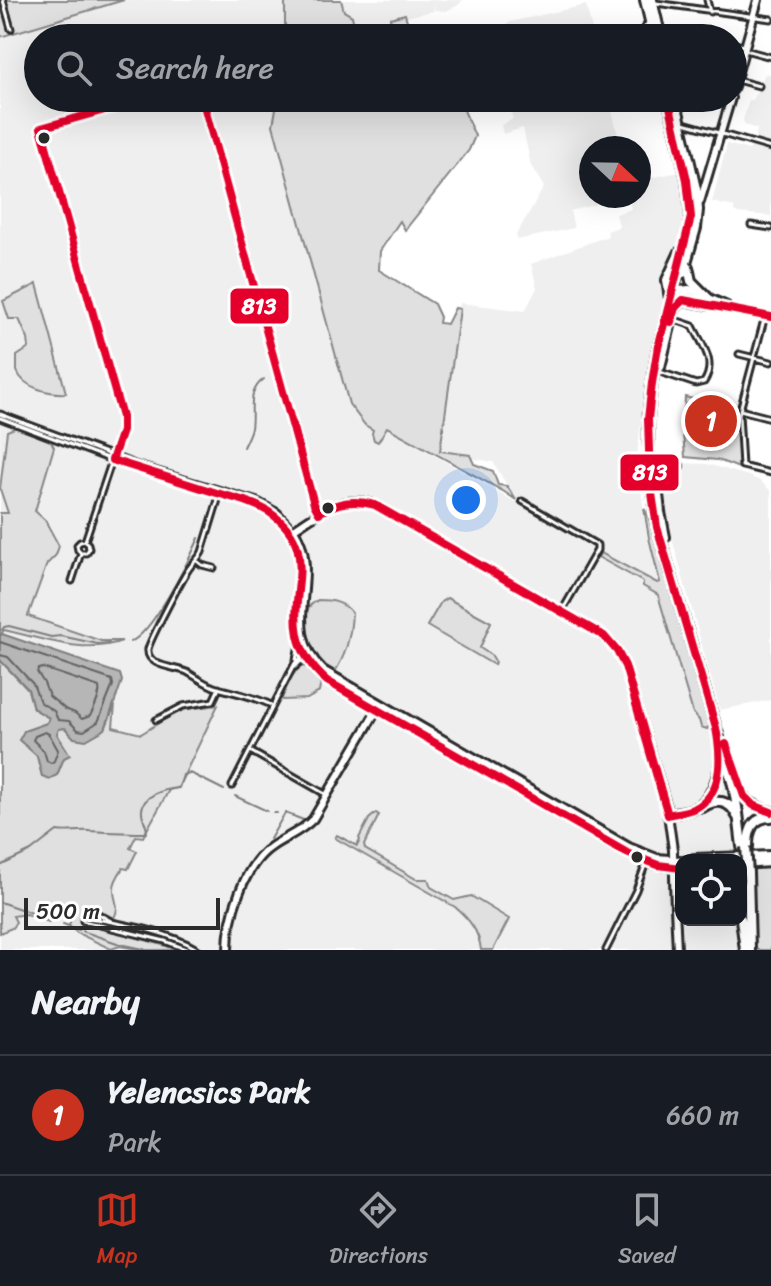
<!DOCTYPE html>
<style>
body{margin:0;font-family:Sriracha,sans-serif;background:#242831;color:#f1f3f6}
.controls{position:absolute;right:24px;bottom:24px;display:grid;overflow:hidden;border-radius:16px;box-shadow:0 8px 32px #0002}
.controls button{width:72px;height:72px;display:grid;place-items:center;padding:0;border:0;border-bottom:2px solid #363941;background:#171b24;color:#f1f3f6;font:40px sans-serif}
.compass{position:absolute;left:579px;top:136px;width:72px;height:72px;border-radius:50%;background:#171b24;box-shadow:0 8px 32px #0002;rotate:112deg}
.scale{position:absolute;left:24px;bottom:20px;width:196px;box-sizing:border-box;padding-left:8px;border:4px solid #2b2b2b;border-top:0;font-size:22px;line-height:28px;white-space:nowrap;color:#2b2b2b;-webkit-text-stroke:6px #fff;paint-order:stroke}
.you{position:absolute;left:466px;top:500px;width:28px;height:28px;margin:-20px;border:6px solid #fff;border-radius:50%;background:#1a73e8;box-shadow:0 0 0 12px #1a73e833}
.badge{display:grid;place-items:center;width:52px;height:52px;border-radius:50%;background:#c8321e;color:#fff;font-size:26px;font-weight:700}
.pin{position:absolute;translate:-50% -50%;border:4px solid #fff;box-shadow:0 2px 8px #0006}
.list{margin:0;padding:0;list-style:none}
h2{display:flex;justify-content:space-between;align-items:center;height:104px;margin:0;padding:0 32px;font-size:34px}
h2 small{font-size:26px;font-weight:400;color:#9ea1a6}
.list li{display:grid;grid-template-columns:52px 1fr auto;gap:24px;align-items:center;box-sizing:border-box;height:120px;padding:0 32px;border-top:2px solid #363941}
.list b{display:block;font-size:30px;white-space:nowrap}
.list p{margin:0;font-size:26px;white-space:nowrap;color:#9ea1a6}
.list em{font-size:26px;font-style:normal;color:#9ea1a6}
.icon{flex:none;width:44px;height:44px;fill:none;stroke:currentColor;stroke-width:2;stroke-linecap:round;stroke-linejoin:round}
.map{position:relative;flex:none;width:771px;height:950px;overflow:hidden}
.search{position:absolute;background:#171b24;box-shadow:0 8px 32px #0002;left:24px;right:24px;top:24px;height:88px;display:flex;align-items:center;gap:20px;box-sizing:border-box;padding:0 28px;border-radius:44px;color:#9ea1a6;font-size:30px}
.sheet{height:224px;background:#171b24}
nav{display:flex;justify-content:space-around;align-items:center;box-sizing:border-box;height:112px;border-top:2px solid #363941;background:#171b24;font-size:22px;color:#9ea1a6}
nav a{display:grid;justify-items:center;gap:4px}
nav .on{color:#c8321e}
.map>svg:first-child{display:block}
</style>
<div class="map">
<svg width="771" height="950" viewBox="0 0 771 950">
<rect width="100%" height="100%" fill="#fff"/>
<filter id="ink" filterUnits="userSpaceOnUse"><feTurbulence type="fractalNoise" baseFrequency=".0125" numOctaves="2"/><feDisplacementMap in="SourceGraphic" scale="16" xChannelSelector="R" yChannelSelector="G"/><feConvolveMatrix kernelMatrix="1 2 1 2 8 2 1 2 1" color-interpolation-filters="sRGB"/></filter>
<g filter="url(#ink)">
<path fill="#efefef" d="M0,0L36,26L124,0H297L293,38H38V98H286L359,412L515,502L516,500L493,462L440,453L460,303L525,311L537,288L531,264L608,236L607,231L619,227L616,214L631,209L628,196L570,211L574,228L517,240L516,235L544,187L531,166L523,128L503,134L501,125L513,119L509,106L498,109L495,98H609L621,148H591V196H639V180L679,172L685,204L683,238L662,281L666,291L647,366L637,457L647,537L660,578L665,577L730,798L733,815L734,860H681V920H737L738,950H0V37L5,35Z
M341,0H463L457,6L446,11L435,10L433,2L434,11L406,17L405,15L391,18L394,38H357L352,16L344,11Z
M586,5L594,38H511L507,24L510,22Z
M765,74H771V216L738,213L734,211V207L712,202L727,144L749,150L754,144L757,129L745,125L743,120L749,100H753Z
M659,459H668L678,463L707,464L749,476L760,481L771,491V700L720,710L673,542L663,494Z"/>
<path fill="#e0e0e0" stroke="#868686" stroke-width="2" d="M0,0H124L0,37Z
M285,0H341L344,11L352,16L357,38H285Z
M405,14L412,38H394L390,18Z
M278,98H446L447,100L461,103L475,136L469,150L405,230L400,221L380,251L379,270L434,304L440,317L439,323L447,324L455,308L460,309L440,451L470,455L474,464L493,471L498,485L507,486L516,500L503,491L387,427L378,442L374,440L372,433L373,430L365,425L349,404L273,125Z
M37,284L66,393C50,394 23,388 17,371C17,368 17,359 17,356L29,348L28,339L19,319H9L3,301Z
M685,397L737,410L739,468L718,460L685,457L683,433Z
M17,427L51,441L54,447L35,511L47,522V524L59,546L56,555L47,564L28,616L101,641H122C85,655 41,638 4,630L0,636V513H8L0,489L7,431Z
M644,508L648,516L710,724L707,729L701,727L699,720L693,713L658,595L643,586V582L598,557L601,553L657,583L660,582L649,538Z
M447,598L491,622L480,648L492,656L495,661L494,665L427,626L441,602Z
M318,600C332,600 344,602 352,613C351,633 346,656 334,673C312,664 290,612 318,600Z
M0,660L28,690L33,708L49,718L47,723L24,731L37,756L42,776L57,775L64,757L57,733L59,728L105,729L115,705L113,727L141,734L180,710L218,705L178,788L169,790L143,837L136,836L130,848L137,851L128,869L123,868C119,874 114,881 114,888C113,901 121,905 114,918L124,934L180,950H142L120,946L111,949L77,933L69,926L73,910L62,917L52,915L49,922L26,914L13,916L16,922L12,928L0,933Z
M303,666L308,668L321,682L319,692L307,699L283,700L282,699C285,688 293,670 303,666Z
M376,813L379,815L364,845L365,849L416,879H428L431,887L454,900L471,896L509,919L493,950H481C479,931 469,919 455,907L335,838L337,835L357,846L360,840L359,838L369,819Z
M771,865V950H754L751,866Z"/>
<path fill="#b6b6b6" stroke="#7e7e7e" stroke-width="2" d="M2,634L120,674L122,681L105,729L86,740L74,738L65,728L59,729L57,734L70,755L64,758L57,775L49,779L42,776L37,756L19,740L24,731L47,723L49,718L33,708L28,689L0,660V636Z"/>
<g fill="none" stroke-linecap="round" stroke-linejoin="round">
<path stroke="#636363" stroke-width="2" d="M0,642L112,680L113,685L98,722L84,731L78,730L69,721L58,720L54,711L40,702L33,684L8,657L0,655
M43,668L99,687C101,696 94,708 90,716L82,719L75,713L65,709L49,696L44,683L37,672L39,669Z
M45,732L49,734L58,750L54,761L51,763L47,761L44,751L33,740L35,736Z"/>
<path stroke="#7e7e7e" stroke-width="2" d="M243,447C246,441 249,435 251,428C254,409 246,392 264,379
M2,630L4,627L9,626L51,637L61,636L98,644L109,643
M130,642C152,634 188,562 199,538
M235,796L267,811
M273,813H277
M285,813L306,821
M270,839L285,813
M0,866L31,851L57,831C68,833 78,830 89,831C108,832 128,833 147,833C147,824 143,821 142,813C140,795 165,789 179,788L183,775L189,773L194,775L224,790
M0,902L55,921
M63,924L79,930
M82,931L120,944L144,949
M233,943C233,912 247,883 264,857"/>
<defs>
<path id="street" d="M3,0L11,29
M707,0L710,12
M656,3L771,19
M663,34L693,38
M637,38L648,23
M733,44L745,46
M745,50L771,57
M733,79L759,86
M684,123L771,148
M751,225L771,228
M765,316L739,414L742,466L771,473
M739,354L771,362
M654,370L696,384L704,382C717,362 702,345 693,326L672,319
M740,410L771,418
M0,414L135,464L258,501L278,512L294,530
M0,418L133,468L259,506L273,514L288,530
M221,490L202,552C199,558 195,561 191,566C184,574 150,640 148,649C146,667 176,667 187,672C196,677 204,683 214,687C234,693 255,696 273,706
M522,501L597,545V550L562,611
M81,553L78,550L77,545L80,542L85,541
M197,561L202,565L214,568
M72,581L81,553H86L89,549L88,544L85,541L112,460
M296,660L299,644
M295,667L301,661L308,663
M156,720L183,706L213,701L219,688
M250,751L327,795
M232,786L295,663L305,654
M84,917C122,924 166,930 199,950
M88,918V913L93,911L111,921
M83,921L165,941L188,950
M606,950L636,890L646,863"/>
<path id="secondary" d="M733,90L758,0
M700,202L731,98
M674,289L710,305L771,317
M679,290L689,289L727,306
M294,530C324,576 278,628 323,670L629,847L657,858L681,860
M228,950C228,918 243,866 271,847C285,837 301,832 313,819L378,708
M677,950C676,924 674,897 674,871C673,864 673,857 673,850L667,807L626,668C619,651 609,639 594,630L371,503C338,495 315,515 290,532C320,582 271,630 323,678L629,854C645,863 662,868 681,868"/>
<path id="primary" d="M645,0L654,38
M652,0L661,38
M668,98L687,180L691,217L684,250L657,352L652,383L648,419L650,480L657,527L733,785L738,813L742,847
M675,98L696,189L698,210L696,228L683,273
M688,267L691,281L708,298
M670,299L667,280L680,252
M675,308L683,300L710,305
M660,367L677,298
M654,460L660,512L665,537
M659,487C661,473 666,471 678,466
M736,778C743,800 750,805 771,812
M703,807C716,798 730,800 737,816
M668,815C676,812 685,812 693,809C713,801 721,772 720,753
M748,847C748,831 752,817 771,817
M694,859L771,856
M741,864L771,862
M748,873L750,950
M741,919L745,950"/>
</defs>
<use href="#street" stroke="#2b2b2b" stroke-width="9"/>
<use href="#secondary" stroke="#2b2b2b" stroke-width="12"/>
<use href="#primary" stroke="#2b2b2b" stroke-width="14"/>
<use href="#street" stroke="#fff" stroke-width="3"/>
<use href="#secondary" stroke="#fff" stroke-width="6"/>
<use href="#primary" stroke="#fff" stroke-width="8"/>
<defs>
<path id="primary-bridge" d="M746,847L748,873"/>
</defs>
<use href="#primary-bridge" stroke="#2b2b2b" stroke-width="14" stroke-linecap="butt"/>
<use href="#primary-bridge" stroke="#fff" stroke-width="8"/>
<defs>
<path id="bus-1" d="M202,98L314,504L319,513
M668,98L687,180L691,217L657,352L652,383L648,419L650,480L657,527L716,728C721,754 724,789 699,806C690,812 678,812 668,815
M41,128L122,417V431L112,460
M41,128L147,98
M671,322L675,308L683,300L771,317
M112,460C147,471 182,482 217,493C234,498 254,502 269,512C321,547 289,589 298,635C302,654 313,669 327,681L629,854L658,865L681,868
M319,513C337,502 354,499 375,505L604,636L617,651L625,666L668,815
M726,744L744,796L753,805L771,812"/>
</defs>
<use href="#bus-1" stroke="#fff" stroke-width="14"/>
<use href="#bus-1" stroke="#e4002b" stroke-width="8"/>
</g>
</g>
<g fill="#2b2b2b" stroke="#fff" stroke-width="3">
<circle cx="44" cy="138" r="7"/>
<circle cx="328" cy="508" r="7"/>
<circle cx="637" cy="857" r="7"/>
</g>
<g stroke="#fff" stroke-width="3">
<rect x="229" y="287" width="61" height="38" rx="8" fill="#e4002b"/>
<rect x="619" y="453" width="61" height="39" rx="8" fill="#e4002b"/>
</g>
<g font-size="22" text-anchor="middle" font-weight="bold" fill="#fff">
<text x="259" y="314">813</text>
<text x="650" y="480">813</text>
</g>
</svg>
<div class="controls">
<button><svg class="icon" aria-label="locate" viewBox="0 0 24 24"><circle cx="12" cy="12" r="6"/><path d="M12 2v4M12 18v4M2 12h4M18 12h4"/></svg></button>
</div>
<svg class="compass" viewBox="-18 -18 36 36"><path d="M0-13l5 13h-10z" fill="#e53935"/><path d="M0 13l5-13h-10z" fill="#9ea1a6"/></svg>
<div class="scale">500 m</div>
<div class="you"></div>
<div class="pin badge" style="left:711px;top:421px">1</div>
<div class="search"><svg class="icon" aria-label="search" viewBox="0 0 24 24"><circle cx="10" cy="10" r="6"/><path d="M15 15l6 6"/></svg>Search here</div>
</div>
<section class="sheet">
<h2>Nearby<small></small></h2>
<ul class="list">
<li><span class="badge">1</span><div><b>Yelencsics Park</b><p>Park</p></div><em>660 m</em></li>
</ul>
</section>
<nav>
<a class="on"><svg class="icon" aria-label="map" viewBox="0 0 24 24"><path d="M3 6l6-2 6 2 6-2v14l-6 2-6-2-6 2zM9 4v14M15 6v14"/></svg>Map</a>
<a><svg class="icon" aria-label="directions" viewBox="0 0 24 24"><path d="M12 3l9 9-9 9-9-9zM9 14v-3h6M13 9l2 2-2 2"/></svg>Directions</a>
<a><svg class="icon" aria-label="saved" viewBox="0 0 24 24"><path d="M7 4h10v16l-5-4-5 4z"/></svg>Saved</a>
</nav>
